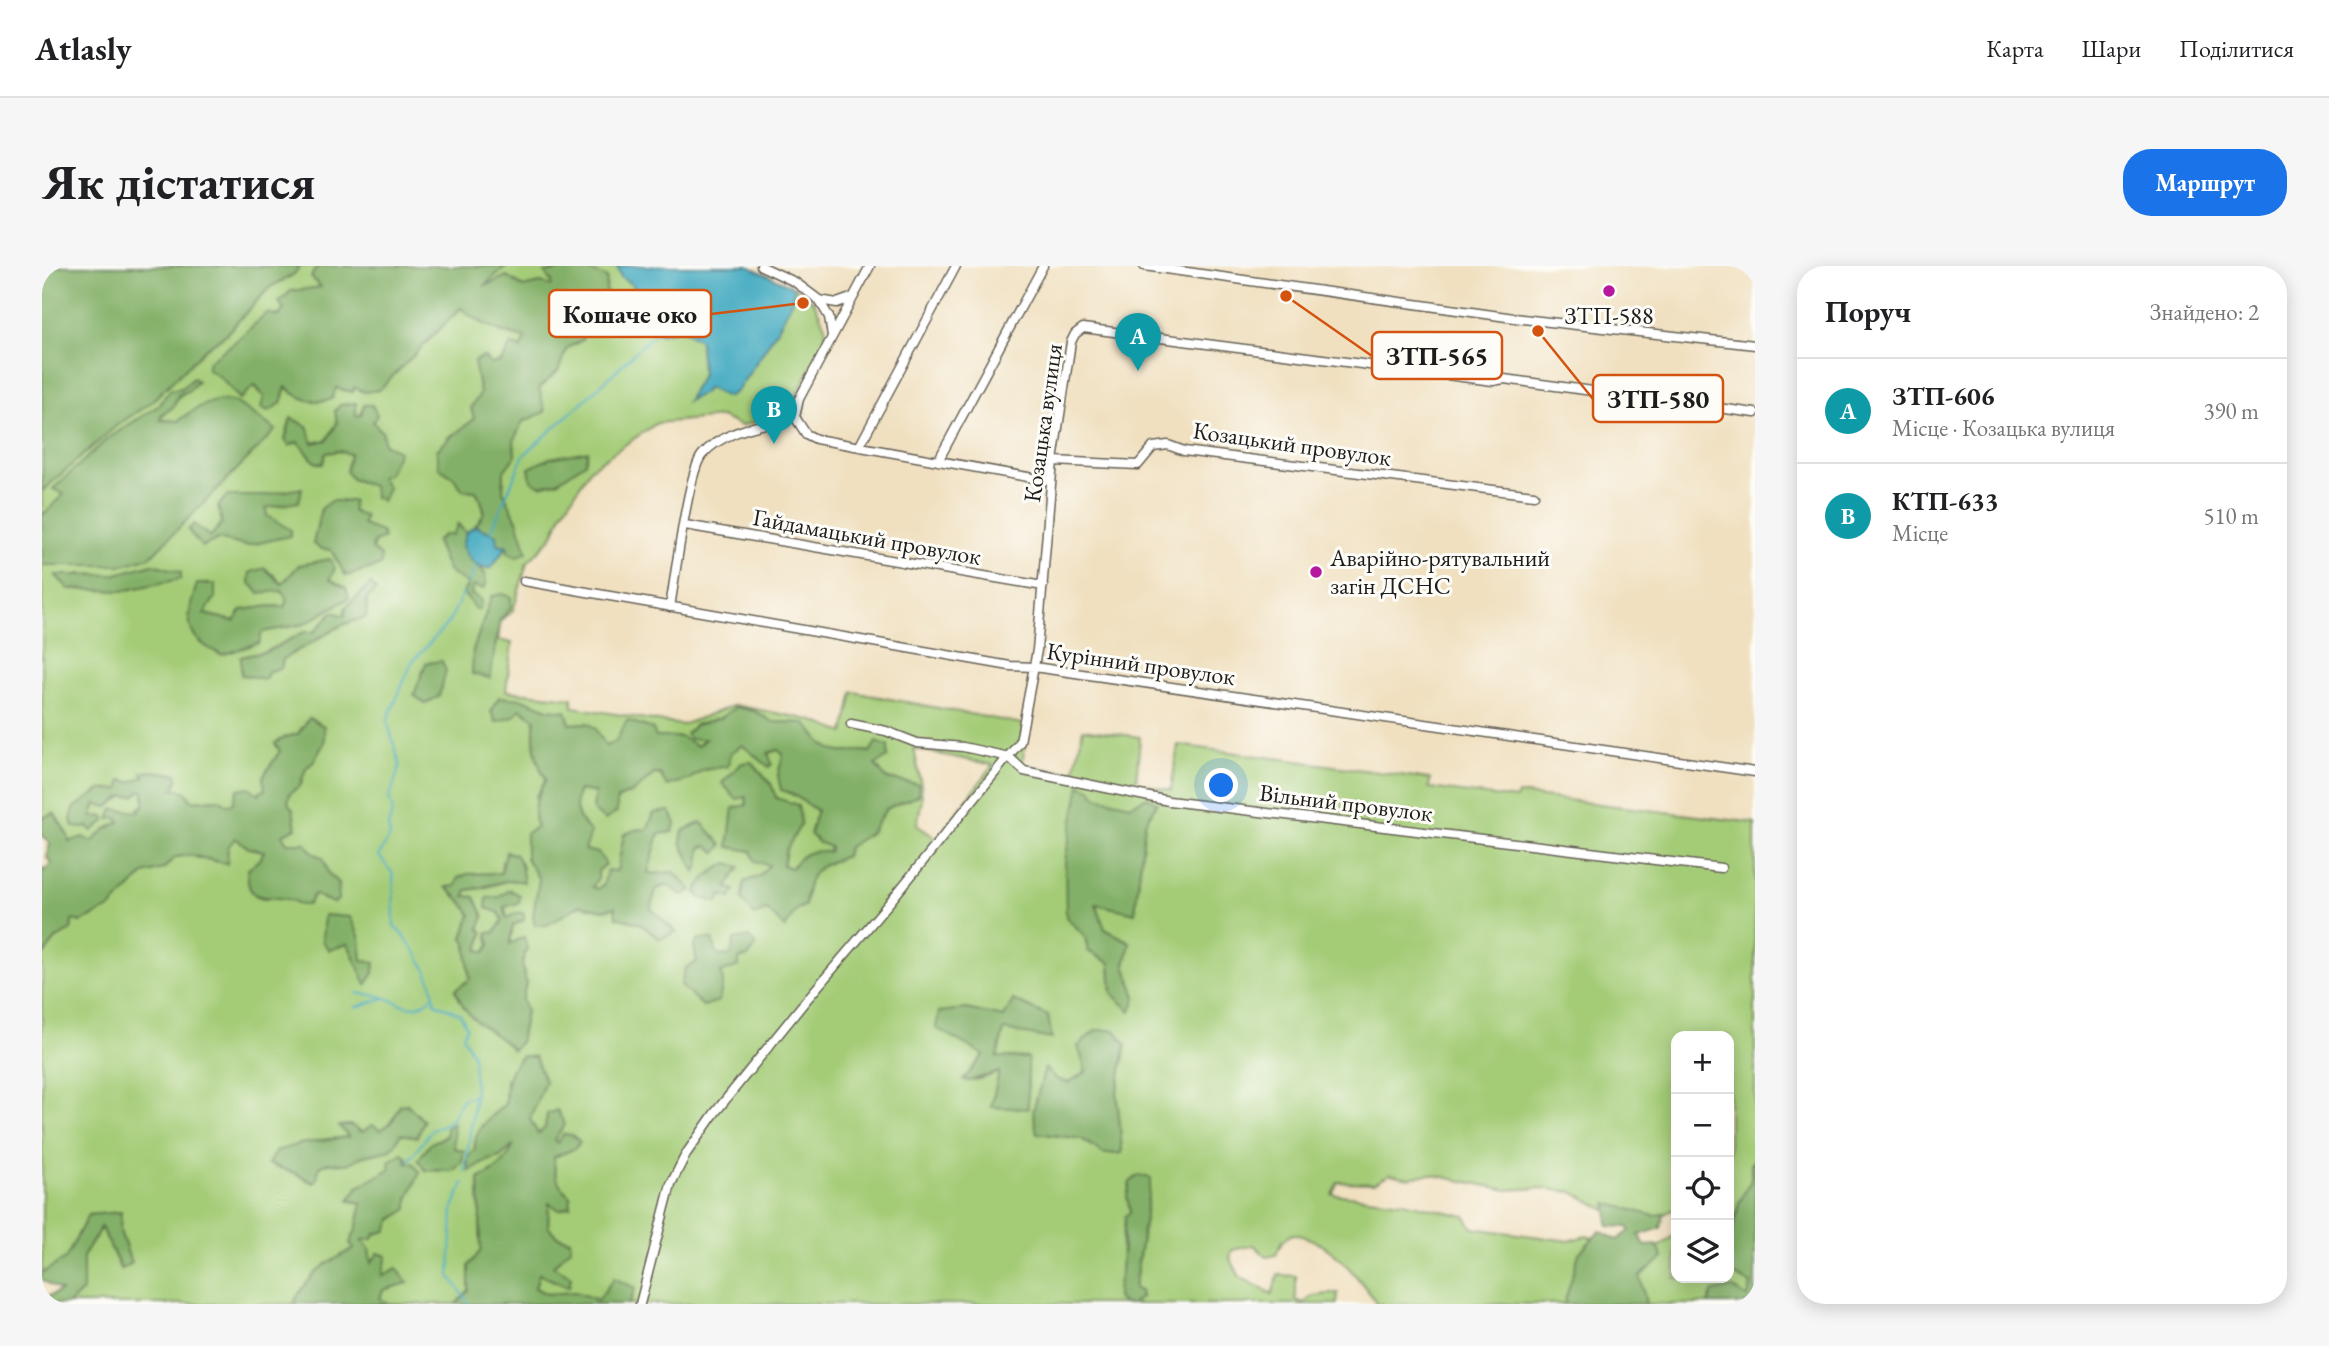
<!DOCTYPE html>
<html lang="uk">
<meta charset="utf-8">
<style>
body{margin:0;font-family:"EB Garamond",serif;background:#f6f6f6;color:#202124}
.controls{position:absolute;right:21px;bottom:21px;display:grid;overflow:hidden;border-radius:14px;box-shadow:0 4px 18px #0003}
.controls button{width:63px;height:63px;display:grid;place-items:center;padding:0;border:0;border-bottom:2px solid #e0e0e0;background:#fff;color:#202124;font:35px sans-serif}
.you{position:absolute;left:1180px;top:520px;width:24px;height:24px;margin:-18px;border:5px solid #fff;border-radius:50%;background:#1a73e8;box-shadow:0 0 0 10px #1a73e833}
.badge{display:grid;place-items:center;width:46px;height:46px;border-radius:50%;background:#1a73e8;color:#fff;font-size:23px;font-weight:700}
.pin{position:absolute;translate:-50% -58px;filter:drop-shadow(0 2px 4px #0008)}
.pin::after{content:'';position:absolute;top:37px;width:24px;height:21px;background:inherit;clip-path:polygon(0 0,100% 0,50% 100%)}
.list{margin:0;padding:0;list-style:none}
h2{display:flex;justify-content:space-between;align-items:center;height:91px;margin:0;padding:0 28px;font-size:30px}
h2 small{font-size:23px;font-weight:400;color:#757577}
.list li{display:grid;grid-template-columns:46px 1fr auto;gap:21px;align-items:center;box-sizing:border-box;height:105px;padding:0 28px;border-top:2px solid #e0e0e0}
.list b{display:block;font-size:26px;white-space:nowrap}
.list p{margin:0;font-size:23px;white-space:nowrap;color:#757577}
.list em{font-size:23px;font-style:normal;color:#757577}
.icon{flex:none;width:38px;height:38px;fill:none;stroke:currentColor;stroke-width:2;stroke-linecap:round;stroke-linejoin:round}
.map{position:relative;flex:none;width:1713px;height:1038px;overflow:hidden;border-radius:28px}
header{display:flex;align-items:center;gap:42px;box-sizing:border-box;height:98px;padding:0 35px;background:#fff;border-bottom:2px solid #e0e0e0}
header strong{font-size:33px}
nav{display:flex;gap:38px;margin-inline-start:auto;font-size:24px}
.intro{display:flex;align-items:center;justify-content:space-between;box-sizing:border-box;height:168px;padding:0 42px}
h1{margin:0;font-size:49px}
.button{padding:18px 32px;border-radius:28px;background:#1a73e8;color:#fff;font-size:24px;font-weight:700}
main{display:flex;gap:42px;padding:0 42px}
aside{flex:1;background:#fff;border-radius:28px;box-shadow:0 4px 18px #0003}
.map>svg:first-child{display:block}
</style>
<header>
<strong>Atlasly</strong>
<nav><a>Карта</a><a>Шари</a><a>Поділитися</a></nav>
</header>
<div class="intro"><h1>Як дістатися</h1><a class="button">Маршрут</a></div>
<main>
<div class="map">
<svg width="1713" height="1038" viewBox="0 0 1713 1038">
<rect width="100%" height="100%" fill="#fdfcf7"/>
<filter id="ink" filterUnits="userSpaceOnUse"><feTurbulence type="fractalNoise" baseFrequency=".0143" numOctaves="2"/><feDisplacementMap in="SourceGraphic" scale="14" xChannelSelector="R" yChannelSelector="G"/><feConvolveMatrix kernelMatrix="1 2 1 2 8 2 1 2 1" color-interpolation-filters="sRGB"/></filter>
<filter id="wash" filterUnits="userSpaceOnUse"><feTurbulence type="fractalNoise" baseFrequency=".00686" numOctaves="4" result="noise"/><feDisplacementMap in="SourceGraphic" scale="28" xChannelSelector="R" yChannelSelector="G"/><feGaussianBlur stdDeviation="1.57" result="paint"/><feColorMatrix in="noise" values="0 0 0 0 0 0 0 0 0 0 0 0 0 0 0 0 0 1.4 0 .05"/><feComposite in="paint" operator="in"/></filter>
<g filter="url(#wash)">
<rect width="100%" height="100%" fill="#f0e0c0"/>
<path fill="#a4cc77" stroke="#60744a" stroke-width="2" fill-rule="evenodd" d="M258,0H276L269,11L280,21L242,43L237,50L225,47L193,76L168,95L197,133L212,119L222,131L244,120L293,122L311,126L312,121L388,71L419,42L462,67L484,72L480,82L469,79L459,96L448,99L439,128L429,141L432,153L420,164L406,171L397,202L411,211L421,224L434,225C447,248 445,251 424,267L416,259L426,318L421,327L428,328L431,320L443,308L439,303L449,302L465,280L475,254L461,225L462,205L473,190L472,175L480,156L502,146L497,122L516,105L525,82L540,74L543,57L562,47L505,11L510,16V21L498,17L481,21L474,15L439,22L464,0H575L579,11L592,20C590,39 605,55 617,68L639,63L658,74L660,109L646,134L666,122L695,125C708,105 754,42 752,21L772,36L783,60L784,74L745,146L699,160L679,151L615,157L549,202L520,248L510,271L485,297L471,345L459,355L456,374L470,377L464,425L530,432L531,441L640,459L693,439L769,454L802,467L811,426L986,459L980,499L1032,507L1041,463L1098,471L1094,517L1129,524L1136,479L1388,513L1387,522L1474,533L1476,528L1713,557V893L1709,899V914L1697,937L1687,978V770H1634V945L1630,944L1614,953L1572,948L1531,926L1498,922L1465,924L1387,908L1367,912L1348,908L1332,917L1296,916L1290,928L1361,936L1423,950L1431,962L1527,975L1544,970L1609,987L1634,968V1012H1687V1007L1709,1018L1706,1032L1671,1026L1666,1038H1333V1034C1311,1005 1287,973 1250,968L1240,975L1234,989L1225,991L1212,979L1190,984L1188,992L1198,1011L1230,1028L1236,1009L1254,1010V1034L1262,1037L1271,1030L1296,1027L1295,1038H1088L1099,1031L1092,1023L1109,912C1098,930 1086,947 1081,967C1078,980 1081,994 1079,1007C1077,1020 1071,1027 1081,1038H587L593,1022L556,1035L533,1026L505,1028L493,1022L497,1008L526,1021L529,1011L511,1000L528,974L515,970L506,961L507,937L528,930C515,918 512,909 512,891L532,883L538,876L530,869H521L515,877L503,862L496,868L487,853L503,815L464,813L463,838L440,859L427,905C446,894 457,892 473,877C463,898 458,903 437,913L439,984L427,1000V1024L414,1038H346L338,1032L341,1024L365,1016C350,1013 332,1012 328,994C326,984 326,981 318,974L332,968L366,942V933L372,919L348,902L308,935L320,937L314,964L308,977L312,981C303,988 293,993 284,999C271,1007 258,1025 251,1038H26L41,1025V991L60,961L78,1003L89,997L78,965V946L46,949L24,993L0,1007V691L15,672L29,664L30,653L39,656L68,642L102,607L121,603L134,591L148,589L159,593L173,594L193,572L207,582L222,585L219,592L206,603C205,616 207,632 223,632C227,632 230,631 234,631C253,633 253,634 272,627L282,634L297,617L287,608L280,592L271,587L263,577H245L240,569L251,544L246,537L248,526L258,520L264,502L271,496L282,477V460H261L256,468L244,471L233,478L238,485L221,511L224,524L185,539L177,533L150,535L100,507L102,511L78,523L45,534L32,542L51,552L50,547L55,538L66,541L80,531L94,529L99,523L102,526C105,549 94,547 75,552L79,555L64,563L50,576L27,577L26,570L12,547L1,552L0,557V299H81L210,149C204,145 197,138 190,136C170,131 150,144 136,155L118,154C121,146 125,147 130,141C138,133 134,130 146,125L140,122L128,124L116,140L65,173L12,223L22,228L0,250V225L75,159L108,137L163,83L184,68L228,21L251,9ZM319,149L342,178L338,212L331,220L310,213L308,188L298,185L284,187L280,198L273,196L256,176L271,177L285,174L295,157ZM279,243L339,266L342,272L332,276L330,284L304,310L289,284L271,278ZM111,298L106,319L80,325L36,308L71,309ZM257,300L304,322L307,332L262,358L219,366L146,349L173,332L161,348L193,355L228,340L242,341L245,334L231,308L240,318ZM328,319L333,324L325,333L324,351L300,359L241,393L239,402L227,405L199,391L226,385L262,366H272L291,346L303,350L304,341ZM450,330L469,341L458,353L454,376L431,384ZM480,433L506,443L524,445L528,458L546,457L564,480L574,475L639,471L655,480L664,473L653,459L678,452L694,441L712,445L731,456L764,457C774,471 785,489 805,486C814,485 819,484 828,486L833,499L845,513L876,518L844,543L828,567L806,581L804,590C771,602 768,604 763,639L754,644H725L702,616L718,610L728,599L710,585L704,531L729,518L734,532L759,558L744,584L741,598L749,603L788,586V581L775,544L765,539L736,510L741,488L736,484L726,487L700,479L689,487L686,500L661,504L646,514L612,508C577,540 579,530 537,524L532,534L550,621L556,623L575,605L605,564L617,567L605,606L612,608L632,606L626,619L614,623L609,642L597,657L574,651V641L562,644L538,639L505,659L497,613L484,592L495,561L494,530L504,513C493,495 490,474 493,453L478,443ZM872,483L951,499L895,573L875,559L880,533L879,519ZM1054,531L1088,539L1115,537L1103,557L1093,646L1054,638L1063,663L1088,676L1083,699L1094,731L1070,728L1068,697L1046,685L1043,670L1024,651L1025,624ZM641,565L680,579L659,581L653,606L639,576ZM460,596L471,613L442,622L425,624L422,630L438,643L442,651L437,662L441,667L436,684L443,686L462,654L456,646L457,631L468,624C463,637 459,647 471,658L468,679L474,677L485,682L480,698L484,717L480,734L484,745L478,776C448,777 431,745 414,724L428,713L424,677L421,672L429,648L419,635L405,622L414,621L425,608L459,607ZM689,689L696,700L678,706L643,702L676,690ZM924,743L962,752V764L955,791L986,792C971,799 938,818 922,814L942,789ZM1084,778L1075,826L1080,887L1062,888L1040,873L995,867L1004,803L1014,813L1026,817ZM365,838L378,854L358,868L348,884L321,890L304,898L287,896L277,901L271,917L253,907L226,898L234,885L284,873L307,871L298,860L308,859L320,866L339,865ZM404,870L412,882L411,905L383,904C384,882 384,879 404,870Z"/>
<path fill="#83b068" stroke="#506642" stroke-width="2" d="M6,0H258L251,9L228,21L184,68L163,83L108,137L75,159L0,225V5Z
M276,0H464L442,20L465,10L481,21L498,17L510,20V16L503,7C531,0 540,0 565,12L564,27L569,36L562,47L543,57L540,74L525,82L516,105L497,122L503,146L480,156L472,175L473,190L462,205L461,225L475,254L485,286L475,291L466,287L465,280L455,278L454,269L433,260C446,246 443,241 434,225L421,224L411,211L397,202L395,184C406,171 419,164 432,153L429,141L438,128L432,95L442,91L448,98L459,96L469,79L479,82L483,72C459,66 437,59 419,42L337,124L322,126L312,121L311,126L294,122L290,133C272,138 257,134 244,121L239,137L227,145L219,142L222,131L213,119L198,133L178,111L165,103L167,95L193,76L225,47L237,50L242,43L237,36L249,25L279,21L269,11Z
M151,112L156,115L146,125L136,129L131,141L120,148L118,154L136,155C150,144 172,129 192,136C200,139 225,158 234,164L108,291L81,299H0V250L22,228L11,223L65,173L116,140L128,124L140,122Z
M314,137V150L319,149L322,139H330L335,149L331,156L341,167L342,178L357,185L347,207L338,212L346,222L340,235L333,231L330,220L310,213L304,205L308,188L298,185L284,187L281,198L273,196L256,176L247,180L243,174L249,152L265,160L271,177L285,174L295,157L293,145L298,139Z
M546,185L543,197L515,216L498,220L489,214L487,202L508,192Z
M260,222L257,236L224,242L225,250L249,264L248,270L204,280L176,273L160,281L146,264L152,258L168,271L180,257L176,240L185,230H219Z
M289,235H311V246L323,250L321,259L339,266L342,272L332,276L330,283L339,290V299L304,310L289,284L279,283L271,278L279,243Z
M416,258L424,267L420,280L434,300L443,308L444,319L442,323L431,320L429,328L439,334L438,342L434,344L421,327L426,318L407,306L394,276L401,269H410Z
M288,293L293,302L288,313L304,322L307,332L262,358L220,366L217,377L180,389C141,371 143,356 155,318H173V332L162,348L192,355L200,344L228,340L242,341L245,334L240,325L217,327L207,316L208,306L223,302L240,318L257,299Z
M111,298L139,306V313L80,325L27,323L13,309H71Z
M329,318L334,324L325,333L324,351L300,359L241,393L239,402L227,405L223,413L199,409V391L226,385L262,366H272L291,346L302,350L304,341Z
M460,328L469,331V342L458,354L448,412L430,408L431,384L450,330Z
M400,395L404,405L397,430L383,438L372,429L384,397Z
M457,431L480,433L506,443L524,445L528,458L546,457L553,462L564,480L574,475L585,454L611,463L614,471H639L655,480L663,473H648L644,468L653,459L678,452L694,441L712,445L731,456L764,457C774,471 785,489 805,486C814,485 819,484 828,486L834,476L846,480V491L833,499L845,513L876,518L877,529L844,543L828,567L806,581L804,590C771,602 768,604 763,639L754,644L743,662L725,644L712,649L700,634L702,616L718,610L727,599L713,595L709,585L686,581L691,542L705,539L704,531L694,533L680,517L700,497L710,496L729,518L734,532L756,539L759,558L744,584L741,599L749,602C760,587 769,583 787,586L788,581L777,577L768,568L775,544C760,536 755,528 739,524L736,510L741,488L736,484L726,487L730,498L727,501L700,479L689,487L686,500L661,504L646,514L625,520L618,508H612L593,525L575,533V546L563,554L551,544L553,526L537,524C529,541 536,554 549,566L543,584L556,587L564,598L556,605V612L550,621L556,623L562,618L565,604L575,605L582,568L596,563L605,564L612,547L628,545L634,557L630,566L617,568L606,606L612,608L632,606L650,624L640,629L626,619L614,623L609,643L634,666L618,673L597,657L574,651L573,641L562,644L538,639L505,659H493L491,650L497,613L484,592V567L495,561C487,546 496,527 504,513C493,495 490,474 493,453L478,443L471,451L454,456L449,446Z
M267,452L282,460V477L271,496L264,502L258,520L248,527L246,537L251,544L254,562L240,569L245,577H263L271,587L281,592L287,608L297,617L296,634L291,637L272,628L266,639H258C236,622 202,647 206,603L219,592L222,585L207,582L193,572L186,581L185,598L148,589L134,591L121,603L102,608L68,642L39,656L30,654L29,664L15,672L0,691V601L2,605L9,597L5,591L8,577L0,569V552L12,547L26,570L27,576L41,571L50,576L64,563L78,556L75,552L67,553L71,543L98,546L96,542L102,541V526L99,524L94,529L80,531L66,541L54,538L50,547L51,551L62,550L63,555L50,565L46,560L43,562L31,561L29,554L32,542L58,524L78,523L79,514L89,516L102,511L100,507L108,505L135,508L136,515L131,523L143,525L150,535L177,533L186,539L191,537L196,523L207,521L216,528L223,524L221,511L238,485L233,477L244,471L256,468Z
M1038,519L1049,523L1055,531L1088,539L1106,531L1115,537L1103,557L1093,647L1054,638L1063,663L1088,676L1083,699L1094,731L1089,745L1070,728L1068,697L1046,685L1043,670L1024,651L1023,594Z
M659,556L680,579L674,587L666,580L659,581L657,600L653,606L639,576L641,565Z
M464,586L473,588L479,598L482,616C464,611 444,622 425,624L423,630L433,631L442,651L437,662L441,667L436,684L443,686L448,679L445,667L453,666L461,654L456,646L444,642L445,632L457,631L468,624L478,629L477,637L462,641L465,653L474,647H482V654L471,659L468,678L482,671L485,682L480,698L484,717L480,734L484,745L478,776L471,784C458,769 436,761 424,744C419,738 417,731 413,724L428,713L424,677L421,672L429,648L419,635L404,621L414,620L416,612L425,608L459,607Z
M686,597L698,601L685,621L693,624L689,632L679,629L676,636L659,632L654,626C661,611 672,604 686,597Z
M282,649L308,651L318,672L320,695L333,696L332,707L324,719L306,678L287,684L280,675Z
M707,671L714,680L706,691L698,692L696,700L679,707L681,716L677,735L661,740L639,720L643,702L655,696L652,681L657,673H670L676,690L689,689L692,674Z
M971,734L1006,750L1010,773L962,764L955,791L986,792V843L949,841L957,806L927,815L921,814L942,789L894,762L897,746L924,743L962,751Z
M1054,764H1073L1084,778L1075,826L1080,887L1062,888L1040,873L995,867L991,845L1003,802L1014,813L1026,817L1044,806L1036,780Z
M480,790L493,791L503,815L488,853L496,868L503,862L505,848L515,844L523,859L512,874L515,877L521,868L530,869L538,876L532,883L512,891C512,909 515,918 528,930L529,940L517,944L507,937L506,961L515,970L528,974L529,982L511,1000L529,1010L527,1021L497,1008L493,1022L505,1028L533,1026L556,1034L572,1012L593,1022L587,1038H414L427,1024V1000L439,984L437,913C455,904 463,898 472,879L458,891L441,896L427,905L425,892L433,882C431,862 450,850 463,838C464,819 465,803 480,790Z
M365,838L382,855L375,871L358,868C350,892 339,883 319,891C314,893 309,897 304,898C291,899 291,893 277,901L275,913L272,917L253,907L226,898L234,885L257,878L307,871L297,860L308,859L320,866L330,859L339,864L350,856L358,839Z
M411,858L412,882L422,885L420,896L411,905L383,904L376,894L389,877L404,870V862Z
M360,887L365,892L364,897H371L378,906L366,933V943L349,954L345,965L333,968L331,973L319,974L327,982L329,997L336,987L345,990L340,1010L355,1002L366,1017L341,1024L338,1032L346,1038H358H251C258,1025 271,1007 283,999C293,993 302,988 312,982L308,977L314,964L320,937L307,934L316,921L348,903L347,895Z
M1713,893V1038H1666L1671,1026L1691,1022L1706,1032L1709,1018L1687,1007V978L1697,937L1709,914V899Z
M1097,909L1109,912L1092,1023L1098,1025L1099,1031L1089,1038H1081L1075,1032V1023L1079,1006L1083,950L1088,946L1085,931L1088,916Z
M1565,937L1612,950L1622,947L1619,962L1597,969L1603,980L1615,979L1621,992L1598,1010L1604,1038H1522L1537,987L1558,965L1575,974L1588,965L1586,961L1566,960Z
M79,946L78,965L89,997L79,1003L59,961L41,991V1025L26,1038H0V1033L19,1025L0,1014V1007L24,992L46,949Z"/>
<path fill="#40a9c0" stroke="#2e626e" stroke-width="2" d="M575,0H706L752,21C754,42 708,105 695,125L685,131L666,122L660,128L645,135L660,109L658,75L639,63L617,68C605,55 590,39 592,20L579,11Z
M433,260C440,265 447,264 454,269L455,278L465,280L449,302C433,303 427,294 420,280L424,267Z"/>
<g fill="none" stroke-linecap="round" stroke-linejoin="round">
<path stroke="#40a9c0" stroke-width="2" d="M449,266L481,190L558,120L614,66
M426,318L434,300
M421,327L407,356L370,396L345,455L358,499L347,533L351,544L346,561L348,569L337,590L351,608L352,660C372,680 391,708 393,737L418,748L425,761L421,770L431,789L433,830L423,905
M315,727C324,729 336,729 344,732C365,740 372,748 391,730
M314,741L342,732
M367,894L390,864L409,855L420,833L432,830
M422,917L411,941L408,1010L427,1038"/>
</g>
</g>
<g filter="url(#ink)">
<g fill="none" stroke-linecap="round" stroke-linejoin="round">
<defs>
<path id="minor" d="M719,0L753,16L777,34L795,37L809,32
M1102,0L1472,52L1713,79
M777,34L787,51L790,70
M753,151L764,168L774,173L1008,215
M753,151L757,133L828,0
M817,181L914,0
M896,195L1001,0
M1011,195L1096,199L1111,181L1126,179L1142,185L1492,229
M643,259L1001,320
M482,315L968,400L992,401L1713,506
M628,341C633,313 646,206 660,189C682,163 723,159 753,151
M809,458L844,465L875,477L921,481L967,491L982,505L1127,535L1679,602
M598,1038L629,918L644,888L672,848L761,738L847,637L978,476L995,384L1011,195L1029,76L1033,68L1041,62L1451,115L1462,113L1713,147"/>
</defs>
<use href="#minor" stroke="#666155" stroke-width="11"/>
<use href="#minor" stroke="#fff" stroke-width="8"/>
</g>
</g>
<g fill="#b5179e" stroke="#fdfcf7" stroke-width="2.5">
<circle cx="1567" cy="25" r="7"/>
<circle cx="1274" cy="306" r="7"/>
</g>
<g text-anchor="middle" stroke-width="6" stroke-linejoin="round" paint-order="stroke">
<g font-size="24" fill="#1c1c1c" stroke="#fdfcf7">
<text x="1567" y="58">ЗТП-588</text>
<text x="1288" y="300" text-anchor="start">Аварійно-рятувальний<tspan x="1288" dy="28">загін ДСНС</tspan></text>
</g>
<g font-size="24" fill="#1c1c1c" stroke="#fdfcf7">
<text transform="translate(1001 157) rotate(-82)" y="8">Козацька вулиця</text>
<text transform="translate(1250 178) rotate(8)" y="8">Козацький провулок</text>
<text transform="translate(825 271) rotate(10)" y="8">Гайдамацький провулок</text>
<text transform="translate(1099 398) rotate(8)" y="8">Курінний провулок</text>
<text transform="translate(1304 537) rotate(7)" y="8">Вільний провулок</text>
</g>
</g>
<path fill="none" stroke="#d4530e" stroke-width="2.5" d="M761 37L669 48M1244 30L1330 90M1496 65L1551 133"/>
<g fill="#d4530e" stroke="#fdfcf7" stroke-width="2.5">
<circle cx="761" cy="37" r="7"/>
<circle cx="1244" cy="30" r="7"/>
<circle cx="1496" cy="65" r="7"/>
</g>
<g fill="#fdfcf7" stroke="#d4530e" stroke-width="2.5">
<rect x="507" y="24" width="162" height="47" rx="7"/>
<rect x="1330" y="66" width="130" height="47" rx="7"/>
<rect x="1551" y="109" width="130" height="47" rx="7"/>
</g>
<g font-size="26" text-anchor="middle" font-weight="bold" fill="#1c1c1c">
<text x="588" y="57">Кошаче око</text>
<text x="1395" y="99">ЗТП-565</text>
<text x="1616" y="142">ЗТП-580</text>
</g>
</svg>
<div class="controls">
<button>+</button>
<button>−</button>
<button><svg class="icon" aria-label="locate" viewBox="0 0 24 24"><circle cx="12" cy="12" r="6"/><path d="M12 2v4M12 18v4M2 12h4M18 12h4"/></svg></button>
<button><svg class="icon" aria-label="layers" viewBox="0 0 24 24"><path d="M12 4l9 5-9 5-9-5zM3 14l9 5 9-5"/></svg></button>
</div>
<div class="you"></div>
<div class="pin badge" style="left:1096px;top:105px;background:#0f9aa8">A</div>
<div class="pin badge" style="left:732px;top:178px;background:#0f9aa8">B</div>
</div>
<aside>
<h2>Поруч<small>Знайдено: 2</small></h2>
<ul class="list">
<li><span class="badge" style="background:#0f9aa8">A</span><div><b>ЗТП-606</b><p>Місце · Козацька вулиця</p></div><em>390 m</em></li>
<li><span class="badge" style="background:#0f9aa8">B</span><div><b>КТП-633</b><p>Місце</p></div><em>510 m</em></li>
</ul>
</aside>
</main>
